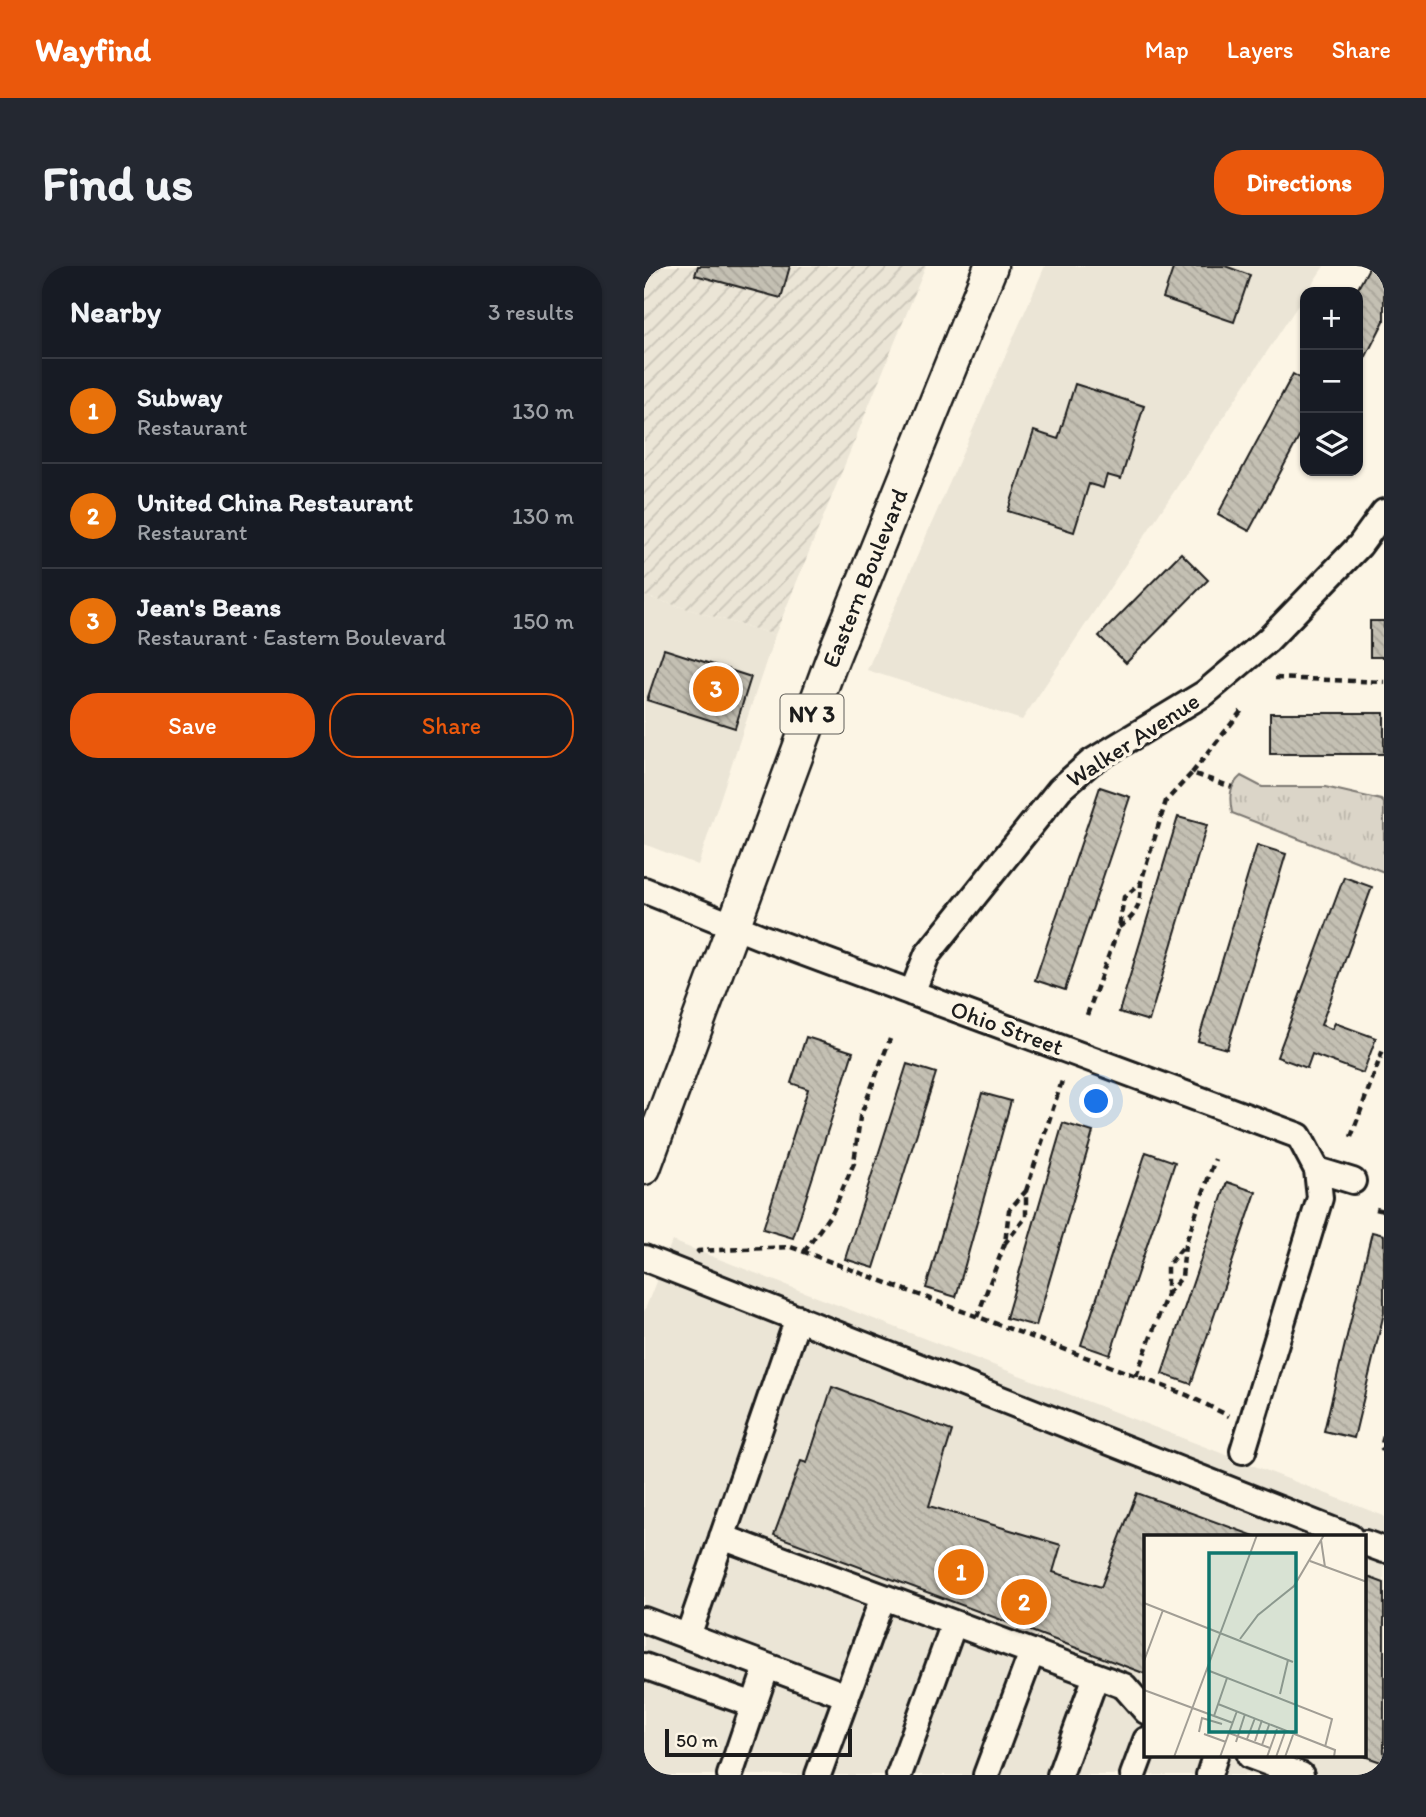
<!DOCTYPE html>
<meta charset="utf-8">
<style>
body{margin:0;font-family:Itim,sans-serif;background:#242831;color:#f1f3f6}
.controls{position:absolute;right:21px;top:21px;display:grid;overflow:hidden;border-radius:14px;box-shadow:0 2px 5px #0004}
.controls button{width:63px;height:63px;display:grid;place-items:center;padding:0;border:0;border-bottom:2px solid #363941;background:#171b24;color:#f1f3f6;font:35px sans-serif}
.scale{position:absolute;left:21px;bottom:18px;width:187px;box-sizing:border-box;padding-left:7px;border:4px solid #1c1c1c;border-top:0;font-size:19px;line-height:24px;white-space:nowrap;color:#1c1c1c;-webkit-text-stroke:5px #fcf5e5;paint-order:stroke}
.you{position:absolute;left:453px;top:836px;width:24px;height:24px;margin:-18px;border:5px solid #fff;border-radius:50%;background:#1a73e8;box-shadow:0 0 0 10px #1a73e833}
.badge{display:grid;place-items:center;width:46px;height:46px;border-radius:50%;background:#ea580c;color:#fff;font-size:23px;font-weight:700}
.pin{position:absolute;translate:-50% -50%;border:4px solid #fff;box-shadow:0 2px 7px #0006}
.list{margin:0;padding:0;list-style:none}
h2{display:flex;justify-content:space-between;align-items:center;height:91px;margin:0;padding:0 28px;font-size:30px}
h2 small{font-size:23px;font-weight:400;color:#9ea1a6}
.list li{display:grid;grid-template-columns:46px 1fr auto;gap:21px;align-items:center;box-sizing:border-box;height:105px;padding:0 28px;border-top:2px solid #363941}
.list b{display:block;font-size:26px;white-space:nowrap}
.list p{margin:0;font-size:23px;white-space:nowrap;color:#9ea1a6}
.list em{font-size:23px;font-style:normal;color:#9ea1a6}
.actions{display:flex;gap:14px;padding:21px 28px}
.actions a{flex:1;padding:16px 0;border:2px solid #ea580c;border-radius:28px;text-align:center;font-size:24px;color:#ea580c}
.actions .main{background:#ea580c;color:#fff}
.icon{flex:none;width:38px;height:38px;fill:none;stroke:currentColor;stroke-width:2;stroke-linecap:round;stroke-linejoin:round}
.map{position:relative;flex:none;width:740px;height:1509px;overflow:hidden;border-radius:28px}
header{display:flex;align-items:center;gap:42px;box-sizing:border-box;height:98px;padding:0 35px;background:#ea580c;color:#fff}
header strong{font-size:33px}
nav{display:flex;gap:38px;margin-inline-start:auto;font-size:24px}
.intro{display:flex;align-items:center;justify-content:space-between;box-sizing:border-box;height:168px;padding:0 42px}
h1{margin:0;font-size:49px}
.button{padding:18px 32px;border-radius:28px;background:#ea580c;color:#fff;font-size:24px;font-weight:700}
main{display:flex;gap:42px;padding:0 42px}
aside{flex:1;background:#171b24;border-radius:28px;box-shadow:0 2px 5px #0004}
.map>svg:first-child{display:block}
</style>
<header>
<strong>Wayfind</strong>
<nav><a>Map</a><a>Layers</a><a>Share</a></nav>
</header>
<div class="intro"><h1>Find us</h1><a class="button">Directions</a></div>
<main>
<aside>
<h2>Nearby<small>3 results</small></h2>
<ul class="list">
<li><span class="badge" style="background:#e8710a">1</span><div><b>Subway</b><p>Restaurant</p></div><em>130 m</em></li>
<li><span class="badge" style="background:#e8710a">2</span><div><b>United China Restaurant</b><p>Restaurant</p></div><em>130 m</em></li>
<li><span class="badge" style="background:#e8710a">3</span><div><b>Jean's Beans</b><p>Restaurant · Eastern Boulevard</p></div><em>150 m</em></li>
</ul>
<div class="actions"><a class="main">Save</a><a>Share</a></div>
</aside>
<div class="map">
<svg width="740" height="1509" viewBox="0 0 740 1509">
<defs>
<pattern id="industrial-furrows" width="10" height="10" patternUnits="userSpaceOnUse" patternTransform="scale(1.75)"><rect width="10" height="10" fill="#ebe5d6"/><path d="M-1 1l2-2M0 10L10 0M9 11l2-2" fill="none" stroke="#c9c4b7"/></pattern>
<pattern id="park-tufts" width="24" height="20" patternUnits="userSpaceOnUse" patternTransform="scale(1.75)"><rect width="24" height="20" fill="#dbd5c8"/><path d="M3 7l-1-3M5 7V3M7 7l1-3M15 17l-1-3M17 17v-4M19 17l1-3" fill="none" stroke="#bbb6ab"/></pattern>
<pattern id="building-back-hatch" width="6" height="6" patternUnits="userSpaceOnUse" patternTransform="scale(1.75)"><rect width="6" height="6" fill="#c4c0b3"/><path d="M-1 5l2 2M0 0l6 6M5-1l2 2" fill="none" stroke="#a8a499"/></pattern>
</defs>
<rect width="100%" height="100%" fill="#fcf5e5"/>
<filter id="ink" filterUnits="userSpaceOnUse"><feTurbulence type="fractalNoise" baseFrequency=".0143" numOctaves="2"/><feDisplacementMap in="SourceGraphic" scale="14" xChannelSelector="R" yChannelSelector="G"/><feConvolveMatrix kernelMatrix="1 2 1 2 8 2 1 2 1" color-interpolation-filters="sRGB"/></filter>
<g filter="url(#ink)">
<path fill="#ebe5d6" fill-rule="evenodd" d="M401,0H680L378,454L223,404Z
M0,330L131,369L54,599L0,578Z
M28,975L740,1250V1509H0V1046ZM502,1271H721V1490H502Z"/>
<path fill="url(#industrial-furrows)" d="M0,0H282L131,369L0,330Z"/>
<path fill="url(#park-tufts)" stroke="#7c7872" stroke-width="2" d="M597,510L618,521H681L737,534L740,537V606L588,547C585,532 585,520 597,510Z"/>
<path fill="url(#building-back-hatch)" stroke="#1c1c1c" stroke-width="2" d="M54,0H146L137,32L51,9Z
M530,0H581L606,9L590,56L519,32Z
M726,0H740V55L715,104L712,26Z
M649,108L661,115V160L605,265L574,248Z
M431,118L500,140L477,213L463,209L459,222L445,218L430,266L364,245L390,165L414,173Z
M537,287L564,314L482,397L455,370Z
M726,355H740V391H726Z
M20,383L107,411L91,462L3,434Z
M626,447H740V488H626Z
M456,521L486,531L421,724L391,714Z
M534,551L563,559L505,755L475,746Z
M613,579L642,588L583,783L554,775Z
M700,611L728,621L677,759L688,763L691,757L732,772L719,807L668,788L663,802L633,791Z
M162,771L209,786L149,972L119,963L164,823L147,817Z
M263,798L292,807L230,1002L201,993Z
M338,827L367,835L312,1031L282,1022Z
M419,857L449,866L392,1060L362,1052Z
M502,886L531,896L466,1089L437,1079Z
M583,916L612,926L547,1118L518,1108Z
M728,966L740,969V1047L710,1172L680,1165Z
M188,1121L308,1165L285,1240L417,1279L409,1306L457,1321L493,1227L613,1271H502V1408L130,1269L157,1195L163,1197Z
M721,1310L740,1317V1497L720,1490Z"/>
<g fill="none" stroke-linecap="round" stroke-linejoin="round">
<defs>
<path id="minor" d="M0,624L117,671L655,870L673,904L709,915
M268,727L283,689L416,523L447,496L561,427L624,374L716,279L740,246
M0,992L706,1271
M599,1185L676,932L673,904
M78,1271L480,1420L502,1445
M721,1277L740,1284
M0,1354L203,1430
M44,1370L154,1052
M0,1400L110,1439
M606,1490L657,1509
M86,1509L123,1400
M174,1509L239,1331
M255,1509L310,1357
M342,1509L388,1386
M416,1509L452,1410
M489,1509L502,1474
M565,1509L571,1490"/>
<path id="major" d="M0,902L187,396L347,0"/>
</defs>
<use href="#minor" stroke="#1c1c1c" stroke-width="30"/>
<use href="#major" stroke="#1c1c1c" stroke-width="37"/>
<path stroke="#1c1c1c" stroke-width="4.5" stroke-dasharray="7 5" stroke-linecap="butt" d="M631,412L740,416
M548,507L599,443
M475,661C494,649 496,639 497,616L522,535L548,507L588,521
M443,749L475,661L480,631L497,617
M707,871L740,781
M382,925L418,815
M732,943L740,945
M160,986L189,945L210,897L216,851L246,773
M56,987L54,985L147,981L543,1129L585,1150
M523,1028L538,1011L541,979L571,893
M333,1051L361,977L365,944L382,925V951L361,977
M492,1110L523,1028V1000L541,979
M740,1170L737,1181L740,1185"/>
<use href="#minor" stroke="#fcf5e5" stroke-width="24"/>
<use href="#major" stroke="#fcf5e5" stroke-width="32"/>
</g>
</g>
<g text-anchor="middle" stroke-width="7" stroke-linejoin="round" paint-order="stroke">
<rect fill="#fcf5e5" stroke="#5f5d58" stroke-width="2" x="136.5" y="428.5" width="63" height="39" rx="5"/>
<g font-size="23" font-weight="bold" fill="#1c1c1c">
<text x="168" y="456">NY 3</text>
</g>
<g font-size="24" fill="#1c1c1c" stroke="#fcf5e5">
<text transform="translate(221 312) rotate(-68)" y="8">Eastern Boulevard</text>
<text transform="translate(489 474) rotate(-33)" y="8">Walker Avenue</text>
<text transform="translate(363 762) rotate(20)" y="8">Ohio Street</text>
</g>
</g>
<g transform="translate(500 1269)">
<rect width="222" height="222" fill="#fcf5e5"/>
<path fill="none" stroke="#a29e95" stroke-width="2" d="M177,5L181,32M166,26L223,47M0,68L149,127M96,104L114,80L150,51L180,0M0,126L19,75M63,135L188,184L181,212M0,155L89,188M136,159L144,125M74,169L191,215L190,222M70,181L83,143M55,197L58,183L78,189M85,198L126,213M60,199L82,207M103,204L111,183M111,206L118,185M92,207L101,179M118,210L125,190M30,222L113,0M76,222L93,176M123,222L133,194M132,222L141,197M141,222L149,200"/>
<path fill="#0f766e" fill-opacity="0.15" stroke="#0f766e" stroke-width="3.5" d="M65,18H152V197H65Z"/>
<rect width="222" height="222" fill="none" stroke="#1c1c1c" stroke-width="3.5"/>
</g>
</svg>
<div class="controls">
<button>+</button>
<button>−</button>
<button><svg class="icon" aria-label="layers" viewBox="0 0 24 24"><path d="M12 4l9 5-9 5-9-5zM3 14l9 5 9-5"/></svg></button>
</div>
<div class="scale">50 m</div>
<div class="you"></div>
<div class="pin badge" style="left:317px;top:1306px;background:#e8710a">1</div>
<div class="pin badge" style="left:380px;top:1336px;background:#e8710a">2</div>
<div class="pin badge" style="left:72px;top:423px;background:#e8710a">3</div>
</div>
</main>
